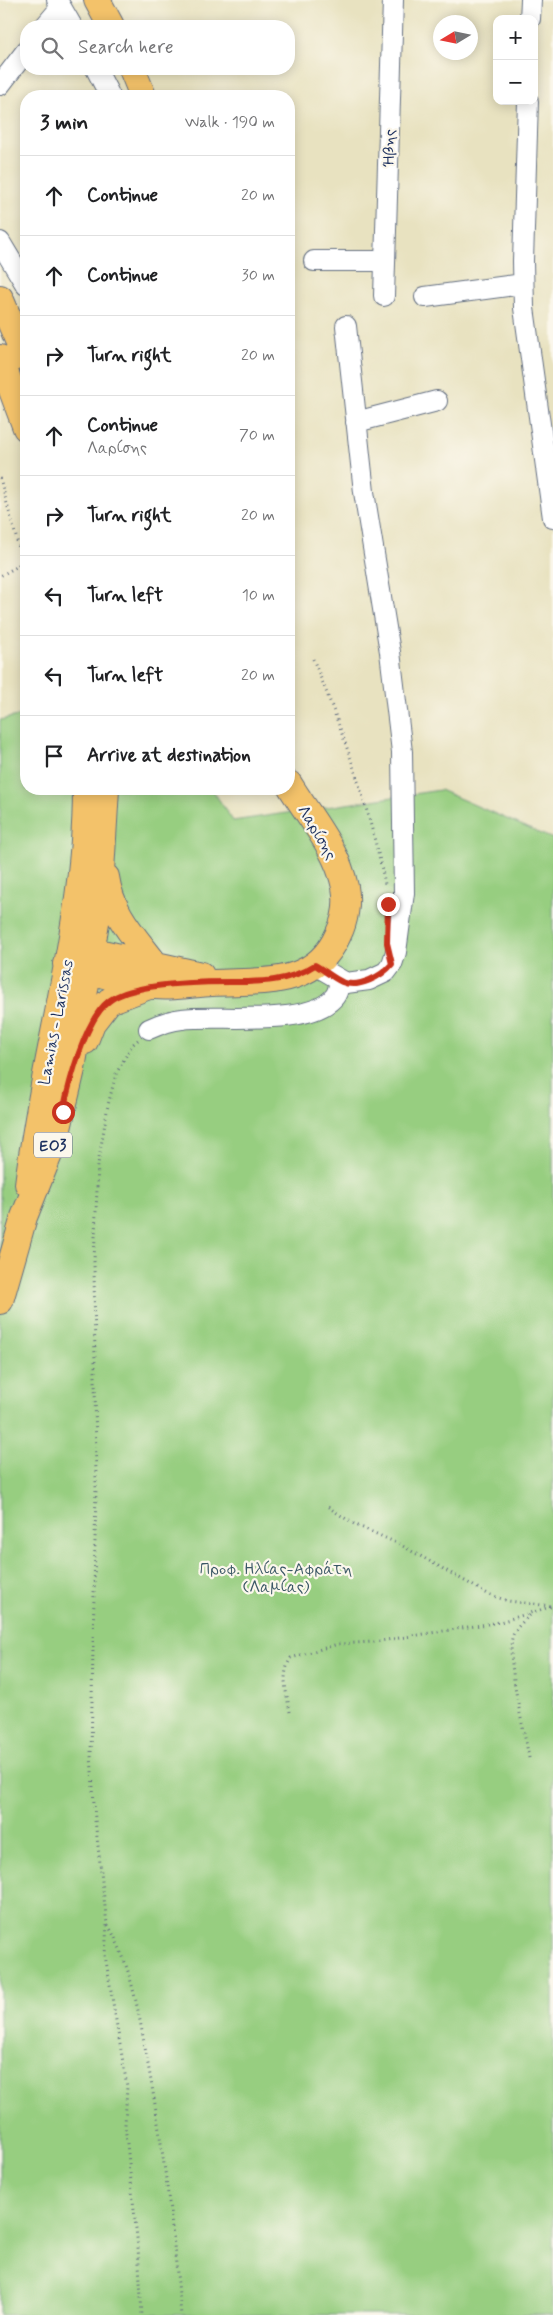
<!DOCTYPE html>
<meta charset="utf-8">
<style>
body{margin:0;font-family:Mynerve,sans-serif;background:#f2f2f2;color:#202124}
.controls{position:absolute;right:15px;top:15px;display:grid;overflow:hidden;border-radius:10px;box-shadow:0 2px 12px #0003}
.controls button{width:45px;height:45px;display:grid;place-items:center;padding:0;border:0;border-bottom:1px solid #e0e0e0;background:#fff;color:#202124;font:25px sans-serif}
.compass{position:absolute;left:433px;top:15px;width:45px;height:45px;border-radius:50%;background:#fff;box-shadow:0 2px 12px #0003;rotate:260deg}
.stop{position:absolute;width:15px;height:15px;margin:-11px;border:4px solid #c8321e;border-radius:50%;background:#fff}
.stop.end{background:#c8321e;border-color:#fff;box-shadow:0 1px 5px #0008}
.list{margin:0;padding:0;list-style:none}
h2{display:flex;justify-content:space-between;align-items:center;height:65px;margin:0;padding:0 20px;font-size:21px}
h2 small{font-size:16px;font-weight:400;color:#757577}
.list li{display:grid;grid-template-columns:32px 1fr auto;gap:15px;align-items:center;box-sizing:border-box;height:80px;padding:0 20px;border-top:1px solid #e0e0e0}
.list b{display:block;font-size:19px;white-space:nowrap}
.list p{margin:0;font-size:16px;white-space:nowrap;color:#757577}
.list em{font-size:16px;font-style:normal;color:#757577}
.icon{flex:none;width:28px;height:28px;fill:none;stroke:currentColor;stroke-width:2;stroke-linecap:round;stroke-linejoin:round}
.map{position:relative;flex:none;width:553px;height:2315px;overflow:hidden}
.search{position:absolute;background:#fff;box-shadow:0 2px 12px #0003;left:20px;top:20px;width:275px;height:55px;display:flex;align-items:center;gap:12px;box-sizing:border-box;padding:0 18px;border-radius:20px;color:#757577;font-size:19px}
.panel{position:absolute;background:#fff;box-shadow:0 2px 12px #0003;left:20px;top:90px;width:275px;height:705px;border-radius:20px}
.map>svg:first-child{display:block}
</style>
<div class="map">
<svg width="553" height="2315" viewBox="0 0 553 2315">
<rect width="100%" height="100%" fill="#fbf7ec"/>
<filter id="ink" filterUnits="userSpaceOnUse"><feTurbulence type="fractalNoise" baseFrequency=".02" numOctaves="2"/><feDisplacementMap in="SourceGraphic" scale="10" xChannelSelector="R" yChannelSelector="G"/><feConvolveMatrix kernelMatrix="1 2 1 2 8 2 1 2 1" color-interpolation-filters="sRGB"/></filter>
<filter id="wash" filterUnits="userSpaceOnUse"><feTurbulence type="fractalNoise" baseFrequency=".0096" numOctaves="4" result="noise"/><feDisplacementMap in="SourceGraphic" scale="20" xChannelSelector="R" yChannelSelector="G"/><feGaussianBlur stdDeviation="1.12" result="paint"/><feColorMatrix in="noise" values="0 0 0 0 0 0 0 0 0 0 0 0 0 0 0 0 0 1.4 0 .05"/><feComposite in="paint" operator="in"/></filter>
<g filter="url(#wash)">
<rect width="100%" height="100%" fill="#e8e2c0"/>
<path fill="#97ce80" stroke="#597e6f" d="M26,714V789H212L233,821L440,790L553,839V2315H0V720Z"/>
</g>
<g filter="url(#ink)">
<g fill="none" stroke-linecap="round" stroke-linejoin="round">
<defs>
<path id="minor" d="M61,7L72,26
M530,19L531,0
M45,26L61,7L57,0
M96,69L110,96
M0,85L26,51
M528,101L523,261L524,308L553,518
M0,242L26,285
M314,261H385
M384,296L393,0
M425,297L523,284
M356,422L437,401
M315,965L346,983L369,980L386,972L392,964L396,952L404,893L402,752L390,652L364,492L346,326
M149,1029C160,1024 170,1020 182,1019C219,1014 311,1028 335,996C338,992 339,986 340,981"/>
<path id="major" d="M97,0L111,26
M132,69L143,96
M0,298L26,359
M0,358L26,428
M106,877C111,913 134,936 155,964
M75,947L201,975
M66,964C93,971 120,981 147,985C167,989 192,984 212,983C260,980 314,989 338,935C345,921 348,903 345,887C337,848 309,817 289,784
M85,1041L92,1023L109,1001L149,986
M28,1184C44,1052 86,922 86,789
M0,1301L24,1217L56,1137L72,1069L99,904L106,789"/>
</defs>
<use href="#minor" stroke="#636e80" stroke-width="22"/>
<use href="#major" stroke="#636e80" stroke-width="28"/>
<path stroke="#636e80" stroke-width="3" stroke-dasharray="1 4" stroke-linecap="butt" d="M0,478L22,559L18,566L0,576
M313,659C343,731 369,807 385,884
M138,1040L132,1045L116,1074L108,1105L98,1164L94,1261L96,1488L91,1755L95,1820L107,1924L105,1955L127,2086L125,2125L138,2247L142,2315
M328,1507L354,1524L399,1544L488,1594L508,1601L551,1606
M290,1712C287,1694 280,1675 291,1658L338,1644L374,1642L500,1622L553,1606
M529,1758C525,1734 505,1655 513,1635C516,1627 524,1621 530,1615
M108,1925C131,1964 139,2014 147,2059C163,2144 173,2229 181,2315"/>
<use href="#minor" stroke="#fff" stroke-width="20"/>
<use href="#major" stroke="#f3c26a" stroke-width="26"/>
</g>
</g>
<g fill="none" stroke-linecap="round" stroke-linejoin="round" filter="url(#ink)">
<path stroke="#c8321e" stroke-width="6" d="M63,1112C69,1083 85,1019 109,1001C132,983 201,982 231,982C261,982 289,982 315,965C324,970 333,978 342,982C359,989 382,976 392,964L387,943L388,904"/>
</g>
<g text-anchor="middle" stroke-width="4.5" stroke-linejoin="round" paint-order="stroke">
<rect fill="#fbf7ec" stroke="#5e6b89" stroke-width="1" x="34" y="1132.5" width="38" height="25" rx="4"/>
<g font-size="15" font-weight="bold" fill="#1b2f5e">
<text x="53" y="1150">ΕΟ3</text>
</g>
<g font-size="16" fill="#1b2f5e" stroke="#fbf7ec">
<text transform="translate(388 148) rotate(-88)" y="6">Ήβης</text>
<text transform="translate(318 832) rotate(59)" y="6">Λαρίσης</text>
<text transform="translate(55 1022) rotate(-79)" y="6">Lamias - Larissas</text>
</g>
<g font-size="16" fill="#3a5766" stroke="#fbf7ec">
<text x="276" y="1574">Προφ. Ηλίας-Αφράτη<tspan x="276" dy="18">(Λαμίας)</tspan></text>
</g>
</g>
</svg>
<div class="controls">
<button>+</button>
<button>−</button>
</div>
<svg class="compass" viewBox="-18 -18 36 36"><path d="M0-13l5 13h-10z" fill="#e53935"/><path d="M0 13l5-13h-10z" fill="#757577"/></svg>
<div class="stop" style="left:63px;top:1112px"></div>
<div class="stop end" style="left:388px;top:904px"></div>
<div class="search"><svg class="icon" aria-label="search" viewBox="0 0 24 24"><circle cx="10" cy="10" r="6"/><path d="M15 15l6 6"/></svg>Search here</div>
<section class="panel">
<h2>3 min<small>Walk · 190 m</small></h2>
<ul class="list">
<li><svg class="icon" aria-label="ahead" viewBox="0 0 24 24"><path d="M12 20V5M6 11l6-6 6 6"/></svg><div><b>Continue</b></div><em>20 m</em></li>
<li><svg class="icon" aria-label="ahead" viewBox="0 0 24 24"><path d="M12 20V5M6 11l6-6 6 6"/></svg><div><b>Continue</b></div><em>30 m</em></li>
<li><svg class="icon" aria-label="right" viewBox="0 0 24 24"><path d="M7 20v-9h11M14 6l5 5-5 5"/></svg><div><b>Turn right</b></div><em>20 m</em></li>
<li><svg class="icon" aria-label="ahead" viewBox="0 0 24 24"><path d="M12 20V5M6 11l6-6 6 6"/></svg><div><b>Continue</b><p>Λαρίσης</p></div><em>70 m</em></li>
<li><svg class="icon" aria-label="right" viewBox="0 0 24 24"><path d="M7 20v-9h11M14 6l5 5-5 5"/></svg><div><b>Turn right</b></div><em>20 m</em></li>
<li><svg class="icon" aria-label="left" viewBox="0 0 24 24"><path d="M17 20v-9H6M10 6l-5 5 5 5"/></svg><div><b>Turn left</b></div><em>10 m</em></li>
<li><svg class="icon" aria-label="left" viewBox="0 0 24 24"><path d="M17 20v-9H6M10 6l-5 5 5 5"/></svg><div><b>Turn left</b></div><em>20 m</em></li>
<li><svg class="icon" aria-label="arrive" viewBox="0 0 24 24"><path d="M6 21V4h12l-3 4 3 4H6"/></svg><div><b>Arrive at destination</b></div></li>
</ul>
</section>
</div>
